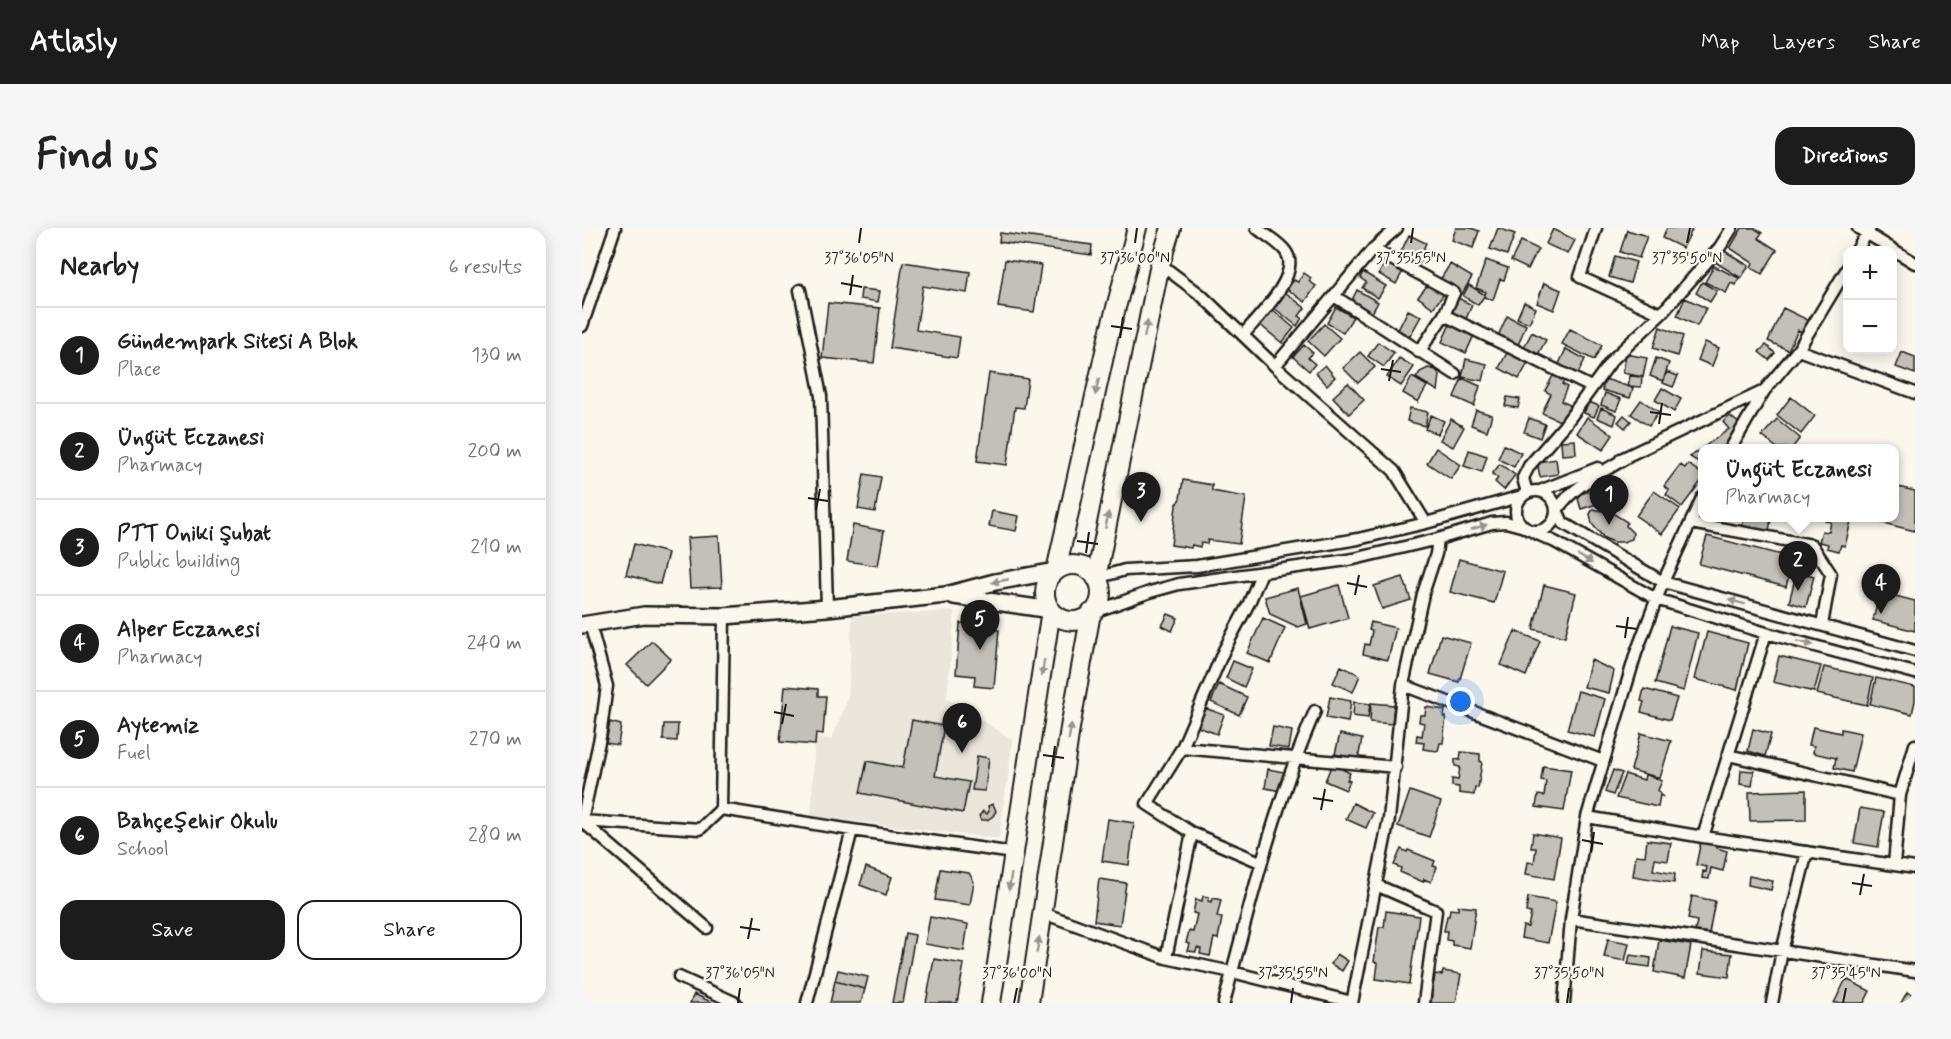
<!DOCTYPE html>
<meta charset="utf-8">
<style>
body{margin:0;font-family:Mynerve,sans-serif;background:#f6f6f6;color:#222}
.controls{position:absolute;right:18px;top:18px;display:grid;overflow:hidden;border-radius:12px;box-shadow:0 3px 15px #0003}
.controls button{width:54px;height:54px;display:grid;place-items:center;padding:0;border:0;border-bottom:2px solid #e0e0e0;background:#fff;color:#222;font:30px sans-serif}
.you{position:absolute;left:879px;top:474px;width:21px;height:21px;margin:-15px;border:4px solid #fff;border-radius:50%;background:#1a73e8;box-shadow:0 0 0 9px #1a73e833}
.badge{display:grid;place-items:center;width:39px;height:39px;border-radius:50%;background:#1c1c1c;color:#fff;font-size:20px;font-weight:700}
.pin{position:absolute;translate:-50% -50px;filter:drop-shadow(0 2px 3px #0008)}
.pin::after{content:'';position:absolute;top:32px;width:21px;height:18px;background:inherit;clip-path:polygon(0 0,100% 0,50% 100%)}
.popup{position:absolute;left:1116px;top:216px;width:201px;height:78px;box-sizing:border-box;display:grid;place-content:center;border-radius:12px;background:#fff;filter:drop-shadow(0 2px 4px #0005);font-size:20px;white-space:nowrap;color:#767676}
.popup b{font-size:22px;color:#222}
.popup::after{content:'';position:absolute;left:50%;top:100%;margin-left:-12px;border:12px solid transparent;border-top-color:#fff}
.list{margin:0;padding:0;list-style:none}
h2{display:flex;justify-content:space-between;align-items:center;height:78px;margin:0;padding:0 24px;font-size:26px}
h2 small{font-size:20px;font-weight:400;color:#767676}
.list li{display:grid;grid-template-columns:39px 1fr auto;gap:18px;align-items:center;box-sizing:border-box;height:96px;padding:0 24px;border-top:2px solid #e0e0e0}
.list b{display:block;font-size:22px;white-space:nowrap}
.list p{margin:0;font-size:20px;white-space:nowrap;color:#767676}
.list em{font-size:20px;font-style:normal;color:#767676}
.actions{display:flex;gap:12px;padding:18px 24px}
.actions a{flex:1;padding:14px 0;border:2px solid #1c1c1c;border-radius:18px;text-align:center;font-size:21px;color:#1c1c1c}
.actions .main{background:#1c1c1c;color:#fff}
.map{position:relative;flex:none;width:1333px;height:775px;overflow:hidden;border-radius:18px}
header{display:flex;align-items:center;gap:36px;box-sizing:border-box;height:84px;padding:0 30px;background:#1c1c1c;color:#fff}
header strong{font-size:28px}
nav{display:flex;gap:33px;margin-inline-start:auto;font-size:21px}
.intro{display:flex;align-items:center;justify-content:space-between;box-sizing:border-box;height:144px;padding:0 36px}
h1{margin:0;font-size:42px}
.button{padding:15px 27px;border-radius:18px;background:#1c1c1c;color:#fff;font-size:21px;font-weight:700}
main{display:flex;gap:36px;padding:0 36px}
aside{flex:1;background:#fff;border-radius:18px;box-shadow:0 3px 15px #0003}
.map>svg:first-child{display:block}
</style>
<header>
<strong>Atlasly</strong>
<nav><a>Map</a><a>Layers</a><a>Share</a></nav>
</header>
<div class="intro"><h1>Find us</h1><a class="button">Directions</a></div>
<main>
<aside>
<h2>Nearby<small>6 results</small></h2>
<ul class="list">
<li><span class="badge">1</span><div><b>Gündempark Sitesi A Blok</b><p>Place</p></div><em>130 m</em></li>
<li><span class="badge">2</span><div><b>Üngüt Eczanesi</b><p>Pharmacy</p></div><em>200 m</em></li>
<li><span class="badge">3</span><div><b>PTT Oniki Şubat</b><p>Public building</p></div><em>210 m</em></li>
<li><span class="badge">4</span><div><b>Alper Eczanesi</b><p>Pharmacy</p></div><em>240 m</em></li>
<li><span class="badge">5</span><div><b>Aytemiz</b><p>Fuel</p></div><em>270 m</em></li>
<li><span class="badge">6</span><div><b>Bahçeşehir Okulu</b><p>School</p></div><em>280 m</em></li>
</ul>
<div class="actions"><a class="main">Save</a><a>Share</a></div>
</aside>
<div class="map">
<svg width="1333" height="775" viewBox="0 0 1333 775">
<rect width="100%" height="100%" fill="#fbf7ec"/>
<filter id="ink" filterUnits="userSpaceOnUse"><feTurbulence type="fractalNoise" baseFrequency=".0167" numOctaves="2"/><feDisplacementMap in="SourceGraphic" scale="12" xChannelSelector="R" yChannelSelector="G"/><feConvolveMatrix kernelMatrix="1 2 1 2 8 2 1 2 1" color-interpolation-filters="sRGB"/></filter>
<g filter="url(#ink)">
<path fill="#eae6dc" d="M373,383L365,470L431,512L417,611L229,588L233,510L250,511L266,470L270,388Z"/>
<path fill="#c3c0b8" stroke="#1c1c1c" stroke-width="1.5" d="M874,0H889L897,3L891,20L870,12Z
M916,0L933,6L925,27L908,21Z
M1085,0H1105L1110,2L1101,20L1080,10Z
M1160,0H1172L1180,5L1176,10L1195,22L1180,46L1169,39L1171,35L1148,20Z
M971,1L993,12L986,26L964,16Z
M1045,2L1065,8L1057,30L1038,24Z
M418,5L510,17L509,27L417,14Z
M827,7L844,15L841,22L846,24L840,36L818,26Z
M939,13L956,21L946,41L929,33Z
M1141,22L1167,38L1159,50L1133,34Z
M1033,28L1054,34L1048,55L1027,49Z
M805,31L822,41L814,56L797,46Z
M423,32L459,37L452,84L416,79Z
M904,32L926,40L922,52L918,51L911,72L902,69L904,64L894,60Z
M321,34L388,44L385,65L341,58L334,102L378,109L375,130L308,120Z
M868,36L890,49L880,66L858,52Z
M1132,38L1157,50L1154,57L1149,55L1144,65L1123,54Z
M781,44L804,58L796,70L780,60L784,54L778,50Z
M722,45L729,50L727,53L734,58L723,74L705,61L712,52L716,54Z
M848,54L863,65L851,80L836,69Z
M1120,54L1135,63L1128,74L1114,65Z
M962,55L979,62L972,82L955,75Z
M887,57L903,67L896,77L881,68Z
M279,61L298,63L296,74L278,71Z
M775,62L796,74L790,85L769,74Z
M703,64L723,80L717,88L720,90L715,98L691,79Z
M874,69L890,77L883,93L867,85Z
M1103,70L1124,80L1115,98L1095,88Z
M942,74L954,80L947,95L935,90Z
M246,75L298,80L292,135L240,130Z
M754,79L771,89L761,105L745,95Z
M1201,80L1228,93L1222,105L1216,102L1206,122L1186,113Z
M690,81L712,100L700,115L677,96Z
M826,82L839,88L828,108L816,102Z
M925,88L944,97L936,117L916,108Z
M742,96L758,110L742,128L726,113Z
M868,96L892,107L884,125L860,114Z
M1078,99L1101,108L1095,128L1071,120Z
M988,101L1020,117L1012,132L980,116Z
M950,104L964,112L955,128L941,121Z
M796,114L812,125L802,139L786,128Z
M1123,114L1137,120L1130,138L1116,132Z
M722,117L731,125L726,130L733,136L727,143L711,129Z
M1184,117L1193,125L1187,132L1177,124Z
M984,121L1003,131L995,148L976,138Z
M926,123L946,135L937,151L917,140Z
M778,124L793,139L776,155L761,140Z
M1320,124L1333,129V146L1314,139Z
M1044,126L1065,130L1061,149L1041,145Z
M817,130L832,139L819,158L805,149Z
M1074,130L1087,135L1081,153L1068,148Z
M884,131L905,136L901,153L880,149Z
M743,137L753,149L745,157L734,145Z
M846,140L854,142L858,147L856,163L834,150L838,144Z
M973,144L984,150L980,156L985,159L979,173L988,177L980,194L960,185L969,166L963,163Z
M1085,144L1096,148L1091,159L1081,155Z
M407,145L446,151L442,180L433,179L425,237L395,233Z
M1048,148L1060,149L1059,159L1046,158Z
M830,149L845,158L836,174L821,165Z
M880,150L898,158L892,178L872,169Z
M1023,151L1051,160L1048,170L1020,162Z
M766,155L782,172L767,186L751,169Z
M1080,160L1099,171L1092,184L1073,172Z
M1023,165L1039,171L1034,183L1019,177Z
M925,169L938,171L936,180L923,178Z
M1209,169L1233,188L1219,206L1195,187Z
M1059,172L1077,184L1067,198L1049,186Z
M1007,174L1017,178L1012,189L1002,185Z
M828,180L846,184L843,198L825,193Z
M1019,180L1035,187L1032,197L1015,190Z
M894,182L910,187L905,203L889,197Z
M849,187L862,193L856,206L843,201Z
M1042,187L1049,193L1043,200L1036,194Z
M1148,188L1159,197L1143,220H1120V236L1108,229L1147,201L1141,194Z
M1005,189L1031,207L1021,222L995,205Z
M947,190L963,196L958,210L942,204Z
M869,191L882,199L871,219L858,212Z
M1195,191L1218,210L1210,220H1195L1180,208Z
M993,212L994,226L980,227L979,213Z
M922,217L939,225L932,239L916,231Z
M854,220L879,237L869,251L845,235Z
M887,222L905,228L900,244L882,238Z
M974,231L976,246L958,249L955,234Z
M918,236L933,247L922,262L913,254L916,250L910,246Z
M1106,236L1120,246V252L1100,279L1084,267L1087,262L1082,258L1098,237L1103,240Z
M282,246L299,249L293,284L276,281Z
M601,252L630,257V263L664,269L657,316L626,312L625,316L619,315L618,319L610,317L609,320L589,317L594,278L598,270Z
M1024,258L1028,272L999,281L995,267Z
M1312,258L1333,263V303L1293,293L1294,290H1312Z
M1072,263L1098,281L1080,306L1054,288Z
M1011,281L1025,284L1026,282L1045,294L1044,298L1051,305L1050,311L1041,314H1032L1022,310L1010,296L1008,286Z
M410,283L437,288L434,303L407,298Z
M1162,290H1189L1187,304L1160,300Z
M1243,290H1263V291L1269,293L1263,318L1259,317L1257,323L1245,320L1246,316L1237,314L1240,303L1247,304L1249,294L1243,293Z
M271,297L302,303L296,338L265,333Z
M137,308L140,359L108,360L105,310Z
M1125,308L1211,330L1204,359L1117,336Z
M52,316L86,325L78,356L44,347Z
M877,331L921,343L912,375L868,364Z
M1215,343L1232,348L1224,379L1207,374Z
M821,349L829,372L800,381L792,358Z
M757,357L766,390L728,401L719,368Z
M962,357L994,365L983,409L951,401Z
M716,360L725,396L716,399L688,386L683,369Z
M1298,364L1333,373V403L1291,392Z
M586,386L596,390L590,403L580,398Z
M681,390L703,400L688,435L665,425Z
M789,394L814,400L806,432L781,426L783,416L787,417L790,403L787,402Z
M378,395L394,396L393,400L417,402L412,460L392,458L393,448L374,446Z
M1088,398L1116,405L1102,463L1073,455Z
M933,403L958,413L944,448L919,437Z
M1125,404L1166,415L1155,462L1113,451Z
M859,407L889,415L877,454L848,446Z
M70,413L89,431L64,456L45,437Z
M1197,428L1239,438L1232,464L1191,454Z
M1009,432L1032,443L1027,465L1002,459Z
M651,433L670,441L662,459L644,450Z
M759,438L778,447L771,464L751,455Z
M1242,439L1291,450L1285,477L1235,466Z
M1294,450L1333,459V473L1330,486L1288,476Z
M637,456L665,469L657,487L629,474Z
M203,458L236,461V468H244L241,506L234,505L233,517L198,514Z
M1062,461L1095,470L1088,492L1059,484L1062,474L1059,473Z
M996,463L1023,471L1013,509L985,502Z
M748,469L769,473L766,494L744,490Z
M772,474L788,476L786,490L771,488Z
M789,475L812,477L810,496L788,494Z
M844,479L863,482L862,489H864L861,515H858L856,523L841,521L842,515L834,514L835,507L840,508L842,495L837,494L838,487H843Z
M623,480L642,487L635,506L616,499Z
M330,492L362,498L353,548L387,554L381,585L278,565L285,533L321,540Z
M28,494L39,497L36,517L24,515Z
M82,496H96L95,513L81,512Z
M691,499L710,503L707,521L687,518Z
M1231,499L1259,505V501L1279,505L1270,544L1252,540L1254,530L1231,525L1232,518L1227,517Z
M1171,501L1189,506L1183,528L1166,523Z
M1059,505L1089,513L1078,550L1049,542Z
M758,506L780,511L776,531L753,526Z
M879,524L898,526V533L900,534L896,560L893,559L892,567L877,565V559L870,558V551L876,552L878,539L873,538V531L878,532Z
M395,528L407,530L403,563L390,562Z
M750,536L768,545L765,552L768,553L764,562L743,553Z
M961,538L989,542L982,583L954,579L956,567L962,568L964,553L959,552Z
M686,541L702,544L699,563L683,560Z
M1031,542L1040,545L1031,567L1023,564Z
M1159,542L1172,543L1170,558L1158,556Z
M1043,546L1062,552L1063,546L1080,553L1076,562L1080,568L1078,567L1076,579L1034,570Z
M1224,562V592L1168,593L1167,564Z
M828,563L859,574L847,609L816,598Z
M771,575L791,585L784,600L764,591Z
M411,576L414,583L411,588L405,592H400L397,588L401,583L405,586L407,583L406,578Z
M1278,580L1302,584L1296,619L1272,615Z
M526,591L552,595L547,637L520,633Z
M951,605L979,610L972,651L944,646L946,634L952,635L954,620H949Z
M1065,612L1089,615L1086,633L1073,631L1071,642L1093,646L1092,655L1051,648L1054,627L1063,628Z
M1119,613L1135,617V620L1145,623L1141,643L1129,640L1127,651L1120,650L1121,643L1124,644L1125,639L1114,637Z
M819,621L825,624L826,622L853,633L851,638L855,639L849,654L842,651L841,654L818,644L819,640L812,637Z
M284,639L310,649L304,667L278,657Z
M358,641L387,645L392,654L388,677L353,672Z
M1167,648L1191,653L1189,662L1166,657Z
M517,651L544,655L538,697L512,693Z
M621,668L627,669L626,673L630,674L631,670L639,672L635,689L640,690L636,711L632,710L628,728L618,726L619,721L615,720L614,724L606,723L608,716L604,715L607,703L611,704L615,686L611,685L614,671L620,673Z
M1110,668L1133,673L1127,705L1113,703L1115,693L1106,691Z
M946,669L974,674L966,715L939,710L941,698L946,699L949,685L944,684Z
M876,678L894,680L888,720L870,717V713L864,712L865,703H862L865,688H867L868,681L876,682Z
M804,683L837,688L827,756L794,751L796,735L792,734L797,699H802Z
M348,689L386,696L382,723L343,716Z
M323,705L333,707L321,775H310Z
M1026,711L1047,715L1043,733L1022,729Z
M1077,712L1109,717L1103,750L1072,744Z
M1121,723L1150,726L1147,749L1118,745Z
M755,726L766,733L760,743L749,736Z
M1048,727L1069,730L1068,739L1046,736Z
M352,731L382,736L375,775H344Z
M256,742L286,749L283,761L253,753Z
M861,743L879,746L874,775H849L850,768H847L849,753L852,754L853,746L860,747Z
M1264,751L1288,763L1282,775H1252Z
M253,753L283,761L279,775H248Z
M1325,764L1333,768V775H1319Z
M112,766L131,775H108Z"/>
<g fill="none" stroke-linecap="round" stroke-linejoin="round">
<defs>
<path id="street" d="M1014,0L998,49L1079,86
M1276,0L1333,35
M791,21L872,65L862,87L837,124
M1275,22L1288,0
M578,36L619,67L693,138L812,243L844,295
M218,62L239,168L245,380
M752,68L873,146
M862,87L1009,159
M0,98L33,0
M661,107C675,90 720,47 704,24C698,15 683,7 675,0
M1216,122L1333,165
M693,138L791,21L815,0
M1149,220L1182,163L1216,122L1266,39
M1044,230C1019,245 991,258 975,282L981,295L1081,354L1333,423
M1039,231L1182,163
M934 283a20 20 0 1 1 40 0a20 20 0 1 1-40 0Z
M958,263L1016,240
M945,265L941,250L947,238L982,198L1030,132L1079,86L1138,19L1150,0
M1109,295L1230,317L1249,346L1240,397
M951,304L973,314L1074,371L1184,405L1333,445
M514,350L543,342L615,338L776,311L844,295L940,268
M509,385L568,364L597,356L772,331L856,311L910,295L924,294L939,298
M142,388L139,581L270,602L432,625
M821,457L1021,533
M600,520L814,539
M1146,527L1318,567
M1005,589L1121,609L1333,640
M0,593L18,509L25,458L8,396
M0,593L125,700
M1,593L118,601L139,581
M1121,609L1184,405
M678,634L610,605L565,576L600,520L642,422L667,375L680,344
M1312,637L1318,567L1333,517
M794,657L854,683L842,775
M461,685L584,730L650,744L770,774
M989,691L1333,743
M584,730L610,605
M97,749L154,775
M225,775L270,602
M642,775C668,675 692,578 733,483
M770,775L807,591L821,457L841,366L854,326L856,311
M982,775L989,691L1005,589L1054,425L1081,354L1120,270
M1190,775L1200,723L1225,624"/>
<path id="secondary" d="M372,368L469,382
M0,397L62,387L142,388L245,380L364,367L413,354L474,343"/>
<path id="primary" d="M463 365a28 28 0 1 1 56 0a28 28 0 1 1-56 0Z
M474,343L526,110L555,0
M514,350L578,36L589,0
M409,775L469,382
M447,775L488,500L509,385"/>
</defs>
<use href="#street" stroke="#1c1c1c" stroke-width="15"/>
<use href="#secondary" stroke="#1c1c1c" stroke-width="20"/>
<use href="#primary" stroke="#1c1c1c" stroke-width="22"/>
<use href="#street" stroke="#fbf7ec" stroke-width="10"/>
<use href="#secondary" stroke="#fbf7ec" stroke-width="15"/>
<use href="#primary" stroke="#fbf7ec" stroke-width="18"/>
</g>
<defs><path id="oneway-solid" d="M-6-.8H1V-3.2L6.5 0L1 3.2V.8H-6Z" transform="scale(1.5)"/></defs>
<g fill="#97948e">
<use href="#oneway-solid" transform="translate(564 101) rotate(-78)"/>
<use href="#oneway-solid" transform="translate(515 159) rotate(103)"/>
<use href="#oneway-solid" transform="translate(525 292) rotate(-79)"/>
<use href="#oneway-solid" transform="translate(897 299) rotate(-17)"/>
<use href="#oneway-solid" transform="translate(1003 331) rotate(30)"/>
<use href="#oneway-solid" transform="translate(418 353) rotate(169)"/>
<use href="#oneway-solid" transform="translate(1155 374) rotate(-165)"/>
<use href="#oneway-solid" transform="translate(1223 415) rotate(14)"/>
<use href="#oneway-solid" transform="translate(461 440) rotate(99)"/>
<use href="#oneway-solid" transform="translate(488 504) rotate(-81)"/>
<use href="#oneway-solid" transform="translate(428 654) rotate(99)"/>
<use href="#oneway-solid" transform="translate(456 717) rotate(-81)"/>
</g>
</g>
<path fill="none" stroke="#1c1c1c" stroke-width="2" d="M277,15L279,0M553,15L555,0M829,15L831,0M1105,15L1108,0M259,55L280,59M268,67L271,47M529,98L550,101M538,110L541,89M799,141L819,144M807,153L811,132M1068,184L1089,187M1077,196L1080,175M226,270L246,273M234,282L238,261M495,313L516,316M504,325L507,304M765,355L785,359M773,367L777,347M1034,398L1055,401M1043,410L1046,389M192,484L212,488M200,496L204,476M461,527L482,530M470,539L473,518M731,570L751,573M739,582L743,561M1000,612L1021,616M1009,624L1012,604M1270,655L1290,658M1278,667L1282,646M158,699L178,702M166,711L170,690M156,775L158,760M432,775L435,760M709,775L711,760M985,775L987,760M1261,775L1264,760"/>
<g font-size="15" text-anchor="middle" fill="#1c1c1c" stroke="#fbf7ec" stroke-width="4.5" stroke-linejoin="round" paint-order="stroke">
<text x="277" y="35">37°36'05"N</text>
<text x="553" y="35">37°36'00"N</text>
<text x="829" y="35">37°35'55"N</text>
<text x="1105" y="35">37°35'50"N</text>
<text x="158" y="750">37°36'05"N</text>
<text x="435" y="750">37°36'00"N</text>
<text x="711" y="750">37°35'55"N</text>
<text x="987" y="750">37°35'50"N</text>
<text x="1264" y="750">37°35'45"N</text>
</g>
</svg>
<div class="controls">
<button>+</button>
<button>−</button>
</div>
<div class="you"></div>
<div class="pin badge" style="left:1027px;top:297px">1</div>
<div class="pin badge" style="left:1216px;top:363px">2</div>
<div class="popup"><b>Üngüt Eczanesi</b>Pharmacy</div>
<div class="pin badge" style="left:559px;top:294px">3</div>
<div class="pin badge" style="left:1299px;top:386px">4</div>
<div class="pin badge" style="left:398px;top:422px">5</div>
<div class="pin badge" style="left:380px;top:525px">6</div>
</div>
</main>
